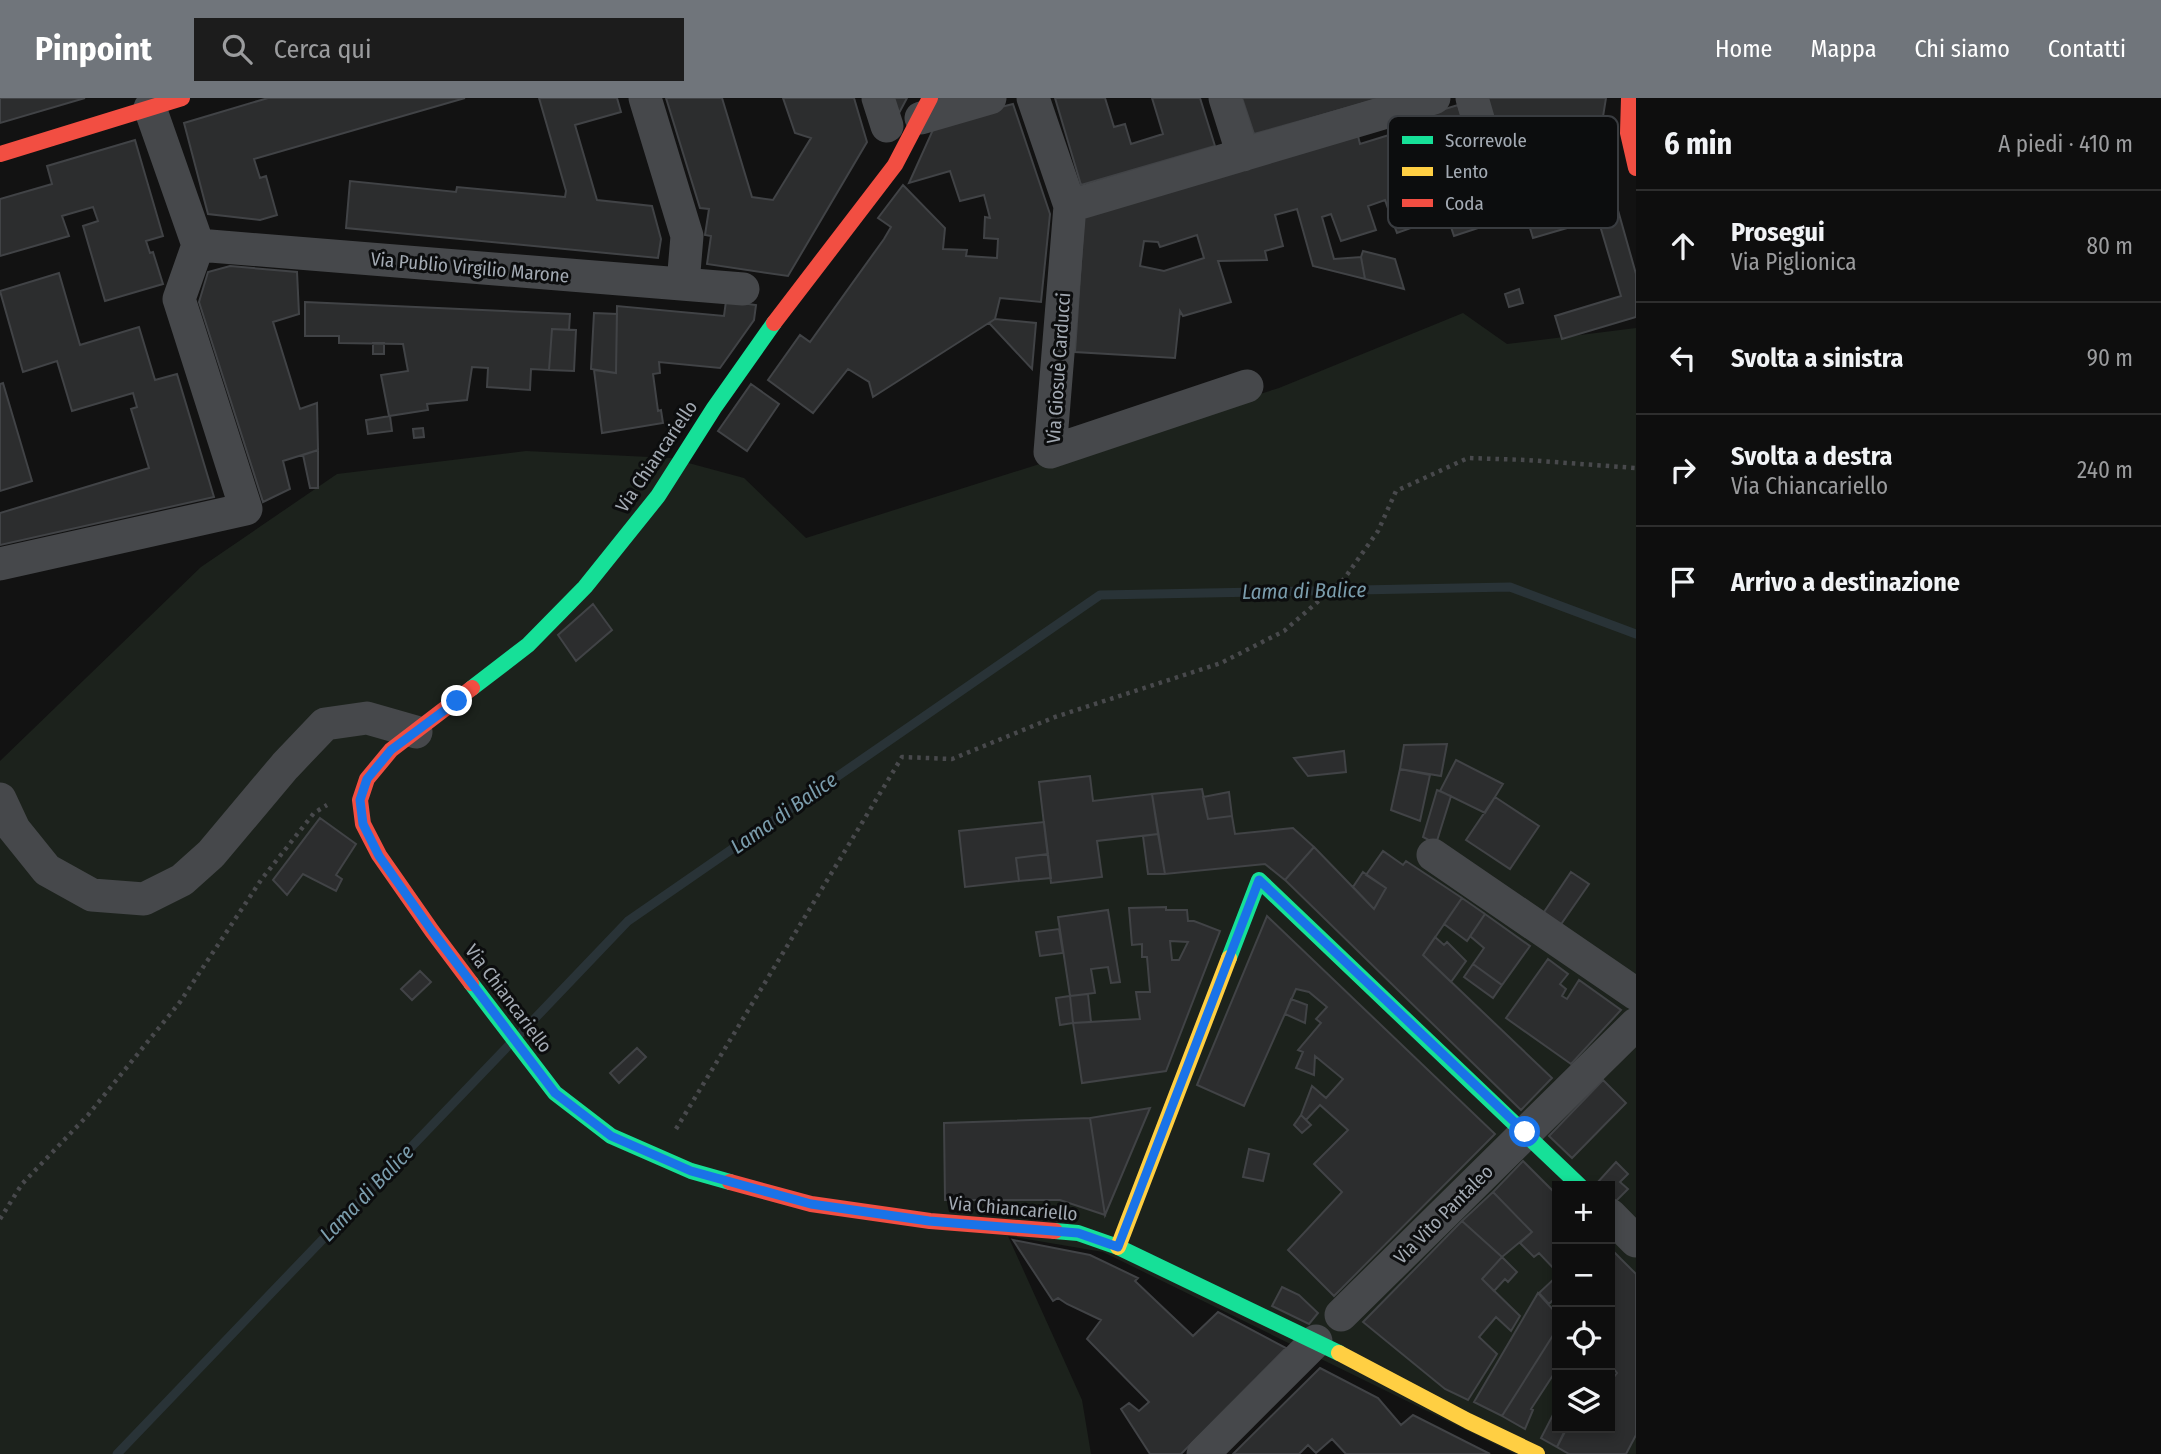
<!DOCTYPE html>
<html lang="it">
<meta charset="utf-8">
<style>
body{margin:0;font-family:"Fira Sans Condensed",sans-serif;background:#1c1c1c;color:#f1f3f6}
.controls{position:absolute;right:21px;bottom:21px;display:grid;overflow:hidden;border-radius:0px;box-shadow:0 4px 10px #0003}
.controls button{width:63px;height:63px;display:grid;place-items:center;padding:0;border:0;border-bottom:2px solid #2e2e2e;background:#0e0e0e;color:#f1f3f6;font:35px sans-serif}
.stop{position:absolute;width:21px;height:21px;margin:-16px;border:5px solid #1a73e8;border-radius:50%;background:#fff}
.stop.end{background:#1a73e8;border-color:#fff;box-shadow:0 2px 7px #0008}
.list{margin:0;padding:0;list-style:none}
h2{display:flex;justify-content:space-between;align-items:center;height:91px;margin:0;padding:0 28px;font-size:30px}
h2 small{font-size:23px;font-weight:400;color:#9b9c9e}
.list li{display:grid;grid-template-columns:46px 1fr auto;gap:21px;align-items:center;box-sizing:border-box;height:112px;padding:0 28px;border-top:2px solid #2e2e2e}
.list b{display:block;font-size:26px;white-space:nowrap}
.list p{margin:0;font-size:23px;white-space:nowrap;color:#9b9c9e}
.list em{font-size:23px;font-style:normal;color:#9b9c9e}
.icon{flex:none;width:38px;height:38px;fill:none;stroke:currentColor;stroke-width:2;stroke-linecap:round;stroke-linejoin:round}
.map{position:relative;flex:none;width:1636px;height:1356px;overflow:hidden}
header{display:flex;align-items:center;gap:42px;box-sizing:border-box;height:98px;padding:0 35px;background:#70757b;color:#fff}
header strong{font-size:33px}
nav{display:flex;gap:38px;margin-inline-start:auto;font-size:24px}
.search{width:490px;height:63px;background:#1c1c1c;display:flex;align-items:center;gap:18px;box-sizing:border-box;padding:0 24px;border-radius:0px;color:#9b9c9e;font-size:26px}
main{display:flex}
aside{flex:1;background:#0e0e0e}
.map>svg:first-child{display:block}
</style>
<header>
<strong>Pinpoint</strong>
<div class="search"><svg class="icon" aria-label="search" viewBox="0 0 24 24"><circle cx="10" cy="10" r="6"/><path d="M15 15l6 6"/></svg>Cerca qui</div>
<nav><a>Home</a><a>Mappa</a><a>Chi siamo</a><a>Contatti</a></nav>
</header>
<main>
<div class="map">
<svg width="1636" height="1356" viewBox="0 0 1636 1356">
<rect width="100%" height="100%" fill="#121212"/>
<path fill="#1c221c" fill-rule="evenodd" d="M1463,215L1507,246L1636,230V1356H1515L1103,1154L1008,1138L1082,1302L1091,1356H0V663L201,469L337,376L526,353L670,360L744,380L806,440L1279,290ZM1557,1088H1610V1330H1557Z"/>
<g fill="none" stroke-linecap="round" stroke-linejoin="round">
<path stroke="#293337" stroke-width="9" d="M520,936L628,823L1100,497L1510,489L1636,536
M117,1356L508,948"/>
</g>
<path fill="#2c2d2e" stroke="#414346" stroke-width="2" fill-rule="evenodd" d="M0,0H85L0,25Z
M268,0H465L254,61L260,80L266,78L277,117L260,122L208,116L184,25Z
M539,0H617L621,14L575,27L597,102L652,108L661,141L658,160L346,130L350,83L456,94L457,89L565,99L566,93Z
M666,0H722L752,99L773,102L811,40L795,35L783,0H854L867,44L788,178L707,166L711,138L705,137L709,111L700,110Z
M890,0H907L898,17Z
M1055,0H1105L1114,29L1125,26L1131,46L1163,36L1152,0H1200L1215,48L1081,87Z
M1242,0H1382L1254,36Z
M1483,0H1606L1601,31L1612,91L1636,176V219L1562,241L1555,218L1621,198L1598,121L1533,140L1526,117L1521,119L1507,73L1557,60L1552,40L1540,43L1544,53L1505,65Z
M1013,6L1050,116L1041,204L1000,200L995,221L873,299L869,284L848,271L813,315L768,282L800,237L810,244L884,141L891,129L878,120L903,87L945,130L943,151L967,152L966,158L997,160L998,141L984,140L985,119L990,120L984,97L960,103L950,73L909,85L936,25Z
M1458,7L1479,73L1474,74L1490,126L1454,138L1439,93L1428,97L1431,105L1391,119L1385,102L1368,108L1376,132L1341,143L1331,116L1322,119L1334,161L1361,159L1365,181L1313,168L1297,111L1275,117L1283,148L1265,153L1267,162L1218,163L1231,204L1183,218L1180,213L1175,260L1075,254L1084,118L1358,38L1360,46L1418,28L1415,20ZM1197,137L1204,160L1164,173L1140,168L1144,143L1158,144L1160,149Z
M135,42L163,138L146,143L150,155L153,154L163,186L105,203L83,128L98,123L93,109L62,118L69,138L0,158V101L52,86L47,68Z
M1431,105L1436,121L1397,135L1391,119Z
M1363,153L1395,161L1404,191L1365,181L1361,159Z
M230,168L297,174L299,216L273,224L300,311L317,305L318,352L283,363L290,391L263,404L199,204L208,174Z
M59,175L80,247L139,229L155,282L177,276L214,399L0,447V415L149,370L131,311L137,309L133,295L72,313L57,263L23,274L0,193Z
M1519,191L1523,205L1509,209L1505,196Z
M726,203L756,207L754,222L720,270L659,264L660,275L653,276L658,313L661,312L663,325L602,335L594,272L616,275L617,208L724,218Z
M305,204L570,216L569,232L552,231L549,272L531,271L530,292L487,289L488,270L472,269L467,302L427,306L428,312L389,318L381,277L408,273L403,246L339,245V238H305Z
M594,215L617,216L616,275L591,271Z
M995,221L1036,225L1032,271L989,225Z
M552,231L576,232L574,273L549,272Z
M373,245H384V256H373Z
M3,285L32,383L0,393V286Z
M751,286L779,306L747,353L718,333Z
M390,318L392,333L368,336L366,322Z
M423,330L424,339L414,340L413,331Z
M318,352V390H310L303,357Z
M593,506L612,532L576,563L558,537Z
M1447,646L1441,678L1400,671L1404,647Z
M1344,653L1346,674L1308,678L1294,660Z
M1456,662L1503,686L1485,715L1440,693Z
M1400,671L1430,677L1420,723L1391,712Z
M1090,678L1093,703L1152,696L1158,736L1097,743L1102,779L1051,785L1039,684Z
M1202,691L1208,721L1232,718L1235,736L1293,730L1314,749L1285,782L1265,766L1165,776L1152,696Z
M1437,692L1451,698L1436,746L1423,739Z
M1229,694L1232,718L1208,721L1203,699Z
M1495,699L1539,728L1510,771L1466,742Z
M320,720L356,746L336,777L342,781L336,793L303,776L287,797L273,782Z
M1044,724L1048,756L1016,760L1019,783L965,789L959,733Z
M1158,736L1165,776H1148L1143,738Z
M1314,749L1374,811L1386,790L1366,777L1383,753L1403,767L1406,763L1462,800L1423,857L1552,980L1521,1012L1285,782Z
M1048,756L1051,780L1019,783L1016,760Z
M1363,774L1386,790L1374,811L1353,789Z
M1571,774L1589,786L1557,832L1540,820Z
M1462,800L1485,816L1467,843L1444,826Z
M1166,809V812H1187L1188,823H1194L1220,833L1166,973L1082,985L1073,925L1140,921L1136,894H1150L1147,859H1142V846L1132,847L1129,810ZM1170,843L1188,844L1179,862H1172Z
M1108,812L1120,884L1111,885L1108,869L1091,871L1095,895L1070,898L1058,819Z
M1485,816L1530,848L1502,887L1473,866L1484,850L1470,838Z
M1267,818L1495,1036L1334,1198L1288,1152L1342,1094L1314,1066L1348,1032L1320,1007L1306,1022L1301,1017L1312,988L1326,1000L1343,981L1315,958L1314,977L1296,970L1303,954L1298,952L1321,925L1316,921L1327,909L1309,894L1296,891L1244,1008L1197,987Z
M1059,831L1063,855L1040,858L1036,834Z
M1435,839L1444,847L1447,844L1466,863L1451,884L1423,857Z
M1548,861L1568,876L1560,886L1566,891L1562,898L1567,901L1579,882L1621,912L1571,966L1506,920Z
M1473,866L1502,887L1493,900L1464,879Z
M420,873L431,884L412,902L401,891Z
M1088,896L1091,924L1073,925L1070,898Z
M1070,898L1073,925L1060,927L1056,900Z
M1291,901L1307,907L1305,925L1285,916Z
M637,950L646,959L619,985L610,975Z
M1603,982L1626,1005L1572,1060L1549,1038Z
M1150,1010L1105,1117L1090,1020Z
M1301,1017L1311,1027L1302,1035L1294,1027Z
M1090,1020L1105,1117L1060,1102H945L944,1025Z
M1249,1051L1269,1056L1263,1083L1243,1079Z
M1523,1063L1557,1097V1174L1539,1155L1534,1159L1520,1145L1532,1134L1493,1094Z
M1616,1064L1628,1076L1620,1084L1628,1091L1616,1103L1610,1097V1088H1600L1597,1085Z
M1493,1094L1532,1134L1502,1159L1462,1123Z
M1462,1123L1502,1159L1482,1181L1520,1218L1511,1233L1496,1219L1479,1239L1497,1256L1468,1302L1445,1291L1363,1224Z
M1013,1142L1090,1157L1138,1180L1135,1183L1193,1238L1218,1214L1286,1250L1181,1356H1150L1121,1311L1129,1305L1139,1313L1149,1304L1087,1241L1101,1222L1067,1206L1058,1200L1053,1203Z
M1610,1150L1636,1176V1337L1626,1356H1569L1557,1349L1567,1330H1610V1284L1617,1275L1610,1266Z
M1502,1159L1517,1174L1508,1184L1505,1181L1494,1193L1482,1181Z
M1557,1178V1198L1549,1206L1539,1195Z
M1282,1189L1299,1197L1318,1215L1309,1226L1272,1208Z
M1538,1195L1557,1216V1231L1502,1318L1474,1304Z
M1557,1231V1271L1531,1311L1533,1312L1525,1331L1502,1318Z
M1320,1270L1378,1300L1401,1327L1413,1317L1490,1356H1346L1332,1341L1316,1355L1308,1347L1299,1356H1233Z
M1557,1309V1330H1566L1557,1349L1541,1340Z"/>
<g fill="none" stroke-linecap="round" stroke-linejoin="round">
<path stroke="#48494c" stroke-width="4.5" stroke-dasharray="3.5 5" stroke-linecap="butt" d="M676,1031L902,659L952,661L1055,619L1221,565L1284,533L1344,481L1378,433L1396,393L1468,360L1527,362L1636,370
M0,1121L22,1086L88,1017L180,904L261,782L314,715L327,707"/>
<path stroke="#46484b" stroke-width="33" d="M645,0L687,138L683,186
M878,0L887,28
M1033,0L1070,108L1434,0
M1225,0L1243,57
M1472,0L1505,113
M150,10L198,147L743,191
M921,20L990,0
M1070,108L1050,354L1247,288
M0,466L246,411L179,201L198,147
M0,701L14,731L47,772L92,797L144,801L182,782L211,756L285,668L325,626L367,620L416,634
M1433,757L1636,896
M1610,1117L1636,1143
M1341,1217L1636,926
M1203,1356L1316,1243"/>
<path stroke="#16e098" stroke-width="16" d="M472,590L528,547L585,489L658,398L714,310L774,225
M1229,860L1259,782L1580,1088
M471,885L555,995L611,1038L691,1073L730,1084
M1055,1133L1078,1135L1118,1149L1339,1255"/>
<path stroke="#ffcf43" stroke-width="16" d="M1118,1149L1229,860
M1339,1255L1468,1323L1537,1356"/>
<path stroke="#f24e42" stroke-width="16" d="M1629,0L1628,35L1636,70
M0,56L182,0
M774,225L895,67L930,0
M471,885L432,833L379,757L363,726L360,702L367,681L391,652L472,590
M730,1084L811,1106L930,1123L1055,1133"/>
</g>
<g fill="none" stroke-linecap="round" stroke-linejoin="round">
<path stroke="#1a73e8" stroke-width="9" d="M457,603L391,652L367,681L360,702L363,726L379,758L432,833L555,995L611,1038L691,1073L811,1106L929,1123L1078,1135L1118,1149L1259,782L1525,1034"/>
</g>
<g text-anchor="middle" stroke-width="6" stroke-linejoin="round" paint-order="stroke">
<g font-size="19" fill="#a3aab3" stroke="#0c0d0e">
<text transform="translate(470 169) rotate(5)" y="7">Via Publio Virgilio Marone</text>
<text transform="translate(1058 270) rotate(-86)" y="7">Via Giosuè Carducci</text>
<text transform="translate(656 358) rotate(-56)" y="7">Via Chiancariello</text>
<text transform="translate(509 900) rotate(53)" y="7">Via Chiancariello</text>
<text transform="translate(1013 1110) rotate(5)" y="7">Via Chiancariello</text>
<text transform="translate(1443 1116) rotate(-45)" y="7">Via Vito Pantaleo</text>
</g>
<g font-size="21" font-style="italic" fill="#7b9dad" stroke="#0c0d0e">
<text transform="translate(1304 493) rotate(-1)" y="7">Lama di Balice</text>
<text transform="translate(784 715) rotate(-35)" y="7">Lama di Balice</text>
<text transform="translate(367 1095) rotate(-46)" y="7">Lama di Balice</text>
</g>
</g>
<rect x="1388" y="18" width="230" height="112" rx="10" fill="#0c0d0e" stroke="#393c40" stroke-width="2"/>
<rect x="1402" y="38" width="31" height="8" fill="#16e098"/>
<rect x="1402" y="69" width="31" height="9" fill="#ffcf43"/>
<rect x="1402" y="101" width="31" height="8" fill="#f24e42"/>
<g font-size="19" fill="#a3aab3">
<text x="1445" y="49">Scorrevole</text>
<text x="1445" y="80">Lento</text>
<text x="1445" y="112">Coda</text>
</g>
</svg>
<div class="controls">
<button>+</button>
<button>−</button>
<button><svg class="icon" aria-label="locate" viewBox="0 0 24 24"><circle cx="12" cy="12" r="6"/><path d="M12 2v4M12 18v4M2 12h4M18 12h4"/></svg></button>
<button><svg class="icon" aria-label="layers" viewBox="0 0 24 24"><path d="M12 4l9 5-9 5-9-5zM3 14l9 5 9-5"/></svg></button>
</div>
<div class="stop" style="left:1525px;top:1034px"></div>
<div class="stop end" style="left:457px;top:603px"></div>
</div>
<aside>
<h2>6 min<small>A piedi · 410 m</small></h2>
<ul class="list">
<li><svg class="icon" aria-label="ahead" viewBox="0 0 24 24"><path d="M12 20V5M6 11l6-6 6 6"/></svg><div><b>Prosegui</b><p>Via Piglionica</p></div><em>80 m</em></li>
<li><svg class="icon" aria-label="left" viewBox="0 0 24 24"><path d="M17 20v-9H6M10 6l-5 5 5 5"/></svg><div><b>Svolta a sinistra</b></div><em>90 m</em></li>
<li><svg class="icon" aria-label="right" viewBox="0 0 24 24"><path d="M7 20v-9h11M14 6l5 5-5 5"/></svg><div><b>Svolta a destra</b><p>Via Chiancariello</p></div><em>240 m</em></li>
<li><svg class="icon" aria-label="arrive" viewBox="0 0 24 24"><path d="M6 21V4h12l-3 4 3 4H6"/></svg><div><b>Arrivo a destinazione</b></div></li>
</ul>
</aside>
</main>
